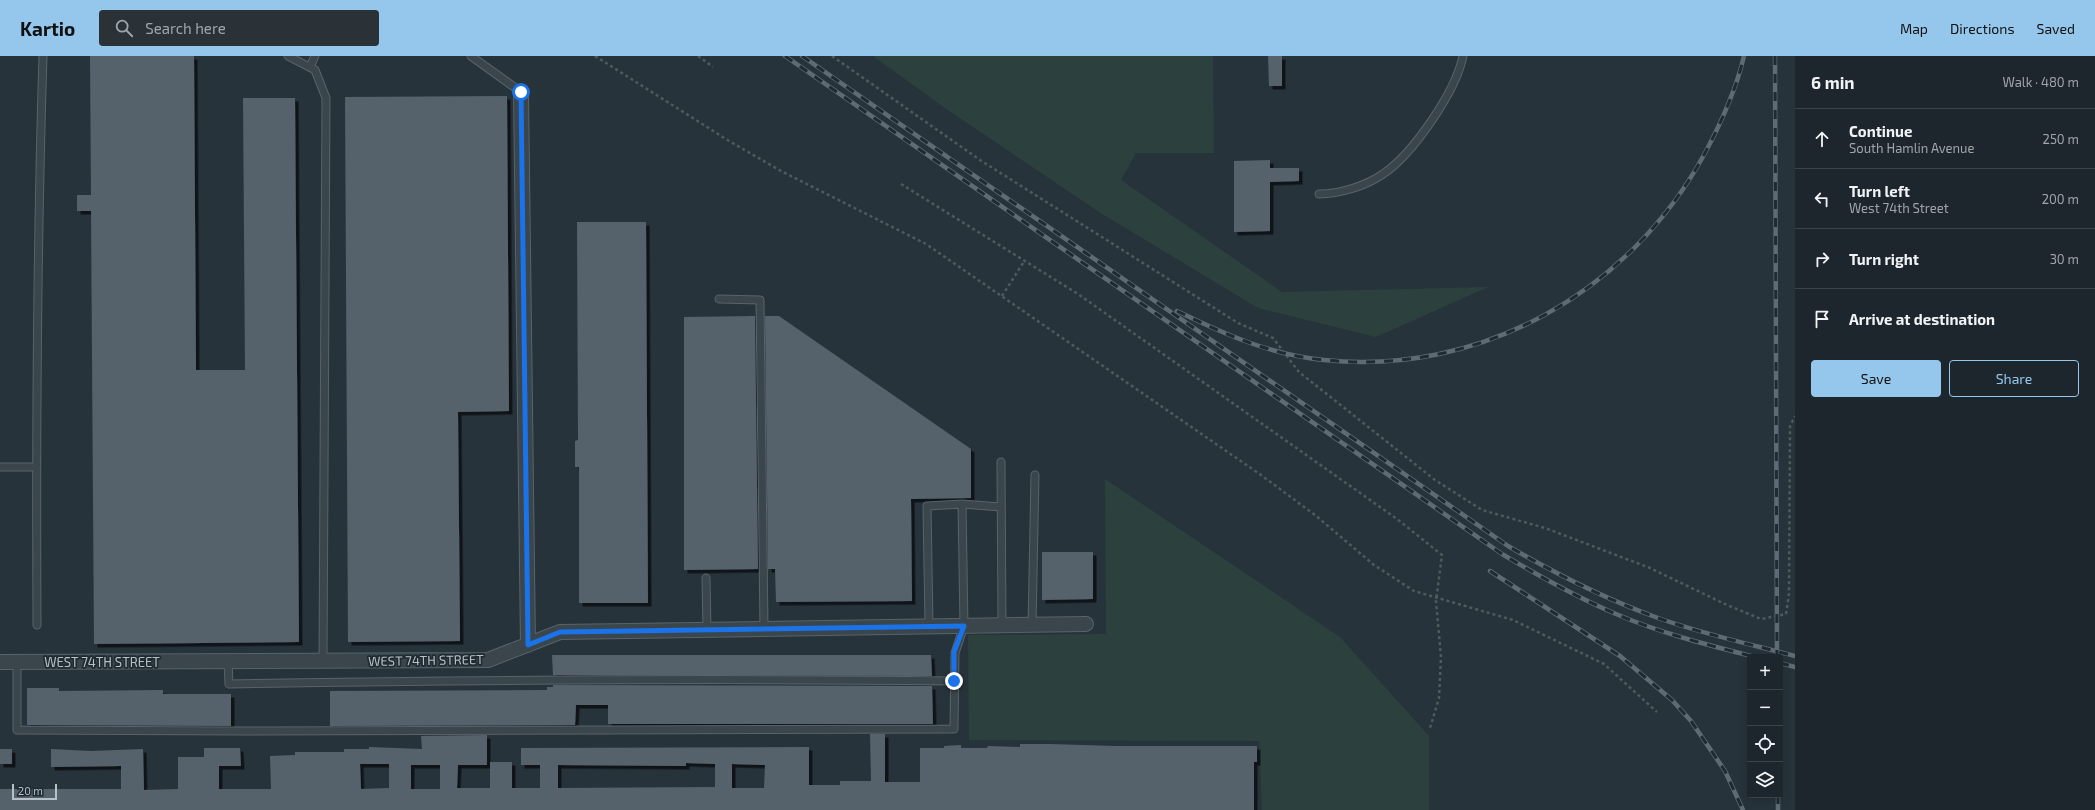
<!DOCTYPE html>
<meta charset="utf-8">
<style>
body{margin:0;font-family:"Exo 2",sans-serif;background:#2a3238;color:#f1f3f6}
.controls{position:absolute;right:12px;bottom:12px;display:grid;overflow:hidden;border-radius:4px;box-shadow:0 2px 10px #0003}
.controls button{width:36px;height:36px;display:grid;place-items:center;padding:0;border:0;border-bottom:1px solid #3b4348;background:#1d262c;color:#f1f3f6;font:20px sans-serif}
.scale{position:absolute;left:12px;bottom:10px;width:45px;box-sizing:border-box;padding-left:4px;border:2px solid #b6c0c7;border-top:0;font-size:11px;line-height:14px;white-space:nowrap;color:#b6c0c7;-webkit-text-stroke:3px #1f2a31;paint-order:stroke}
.stop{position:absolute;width:12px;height:12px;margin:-9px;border:3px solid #1a73e8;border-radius:50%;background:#fff}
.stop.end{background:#1a73e8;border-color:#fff;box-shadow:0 1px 4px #0008}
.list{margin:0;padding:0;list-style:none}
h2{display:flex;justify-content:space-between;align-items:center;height:52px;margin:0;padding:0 16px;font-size:17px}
h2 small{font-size:13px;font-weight:400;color:#a0a5a9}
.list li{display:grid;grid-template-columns:26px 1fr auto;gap:12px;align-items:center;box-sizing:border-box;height:60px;padding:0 16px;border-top:1px solid #3b4348}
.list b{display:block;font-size:15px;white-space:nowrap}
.list p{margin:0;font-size:13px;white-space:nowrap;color:#a0a5a9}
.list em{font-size:13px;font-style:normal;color:#a0a5a9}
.actions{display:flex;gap:8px;padding:12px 16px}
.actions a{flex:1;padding:9px 0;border:1px solid #95c7ed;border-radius:4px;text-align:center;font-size:14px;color:#95c7ed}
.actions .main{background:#95c7ed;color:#111}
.icon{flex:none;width:22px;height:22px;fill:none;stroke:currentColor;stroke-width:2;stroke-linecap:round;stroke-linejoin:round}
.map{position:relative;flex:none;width:1795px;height:754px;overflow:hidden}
header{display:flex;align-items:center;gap:24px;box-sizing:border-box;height:56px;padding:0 20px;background:#95c7ed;color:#111}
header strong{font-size:19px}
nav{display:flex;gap:22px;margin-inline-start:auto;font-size:14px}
.search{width:280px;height:36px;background:#2a3238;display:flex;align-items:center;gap:10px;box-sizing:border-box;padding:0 14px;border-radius:4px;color:#a0a5a9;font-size:15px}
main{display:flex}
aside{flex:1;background:#1d262c}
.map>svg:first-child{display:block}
</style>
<header>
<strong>Kartio</strong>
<div class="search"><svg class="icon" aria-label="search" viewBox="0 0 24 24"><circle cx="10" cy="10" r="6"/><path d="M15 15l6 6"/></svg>Search here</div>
<nav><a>Map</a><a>Directions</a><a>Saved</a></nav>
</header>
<main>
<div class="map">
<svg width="1795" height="754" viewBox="0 0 1795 754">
<defs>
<filter id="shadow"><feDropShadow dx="3.5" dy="3.5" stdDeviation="0" flood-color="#0009"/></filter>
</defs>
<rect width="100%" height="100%" fill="#27333b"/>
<path fill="#2c413e" d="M873,0H1213L1214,97H1136L1121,124L1282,236L1488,231L1376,281L1258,252L1099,156L942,50Z
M1105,423L1340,581L1429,680V754H1262L1259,685L969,684L968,579L1106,578Z"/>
<path fill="#54626c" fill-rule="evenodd" filter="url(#shadow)" d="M90,0H194L196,314H245L243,42H295L299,586L94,588L91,155H77V139H91Z
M1268,0H1282V30H1269Z
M507,40L509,355L458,356L460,585L348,586L345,41Z
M1270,104V112H1299V125L1270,126V175L1234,176V105Z
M577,166H646L648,547H579V411H575V385L578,384Z
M755,260L758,513L684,514V261Z
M765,260H779L971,393V442L911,443L912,545L776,546L775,513H768Z
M1042,496H1093V543L1042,544Z
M552,599H931L932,620L553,619Z
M553,629L932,630L933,668H608V649H576L575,669L330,670V635L547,634V631H553Z
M27,632H59V635L163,634V638H231V670L27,669Z
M870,678H885V726H920V692H944V690L961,689V692H987L988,690L1020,691V688H1049L1116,690H1257V706H1254V754H0V733H121V710L51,711V693L91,695L143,693L144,734L178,733V701H204V692H240L241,710H219V733H271L270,700L295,699V696H344V693H369V691L422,693L421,680L487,679V709H458L457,732H490V706H512V732H540V709H521V692L809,691V729H840V725H871ZM686,707L715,708V731L558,732V709L686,710ZM360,708H389V732L361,733ZM732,708L765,709L764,732H732ZM411,709H440V733H411Z
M0,693H12V708H0Z"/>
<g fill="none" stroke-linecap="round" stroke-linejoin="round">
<defs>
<path id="service" d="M288,0L315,14L326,42L323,605
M471,0L521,36
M310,11L315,0
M1319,138C1339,138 1366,130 1383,118C1413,98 1456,35 1463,0
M719,243L760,244L764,573
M1001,406L1002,569
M0,411H36
M706,522L707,574
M37,569C36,380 37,190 43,0
M929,570L927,450L962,448
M1032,570L1035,419
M228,605L229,628C471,624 713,622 954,625
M17,606V674L245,675L954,673L955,597L964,570L962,448L1001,451"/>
<path id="minor" d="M521,36L528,589
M0,606L488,604L560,576L1086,568"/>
</defs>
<use href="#service" stroke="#58636a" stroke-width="9"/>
<use href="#minor" stroke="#58636a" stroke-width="16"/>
<path stroke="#4a5d5b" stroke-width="2.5" stroke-dasharray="3 3" stroke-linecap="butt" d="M595,0L729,85L781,115L926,188L1261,419L1315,459L1374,509L1414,535L1513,564L1604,608L1657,656
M698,0L713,11
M832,0L980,104L1238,267L1273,282L1299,316L1435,424L1482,454L1545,472L1650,512L1727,549L1761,563L1786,558L1789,538L1790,370L1795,360
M901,128L1078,238L1397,463L1442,499L1436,545L1441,601L1439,642L1430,672
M1002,240L1025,204"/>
<use href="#service" stroke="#3a454c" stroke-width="7"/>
<use href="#minor" stroke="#3a454c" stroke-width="14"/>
<defs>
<path id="rail" d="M785,0L1502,498C1539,520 1576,541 1616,558C1660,577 1708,589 1755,601
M802,0L1508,490C1556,518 1605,543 1658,562C1703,578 1749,588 1795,600
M1775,0L1777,600
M1177,255C1224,278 1271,299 1324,304C1481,320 1630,236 1705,97C1721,67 1736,34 1744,0
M1490,515L1620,600L1672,644L1691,665L1725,715L1743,754
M1780,607L1795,611
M1778,739V754"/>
</defs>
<use href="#rail" stroke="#5f6b74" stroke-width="4.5"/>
<use href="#rail" stroke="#1f2a31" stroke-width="3" stroke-dasharray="9" stroke-linecap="butt"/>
</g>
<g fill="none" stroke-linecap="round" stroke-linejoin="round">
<path stroke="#1a73e8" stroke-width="5" d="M521,36L528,589L560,576L964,570L954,596V625"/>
</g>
<g text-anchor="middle" stroke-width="3.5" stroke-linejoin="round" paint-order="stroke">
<g font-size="13" fill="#b6c0c7" stroke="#1f2a31">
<text transform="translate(426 604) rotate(-1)" y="5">WEST 74TH STREET</text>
<text x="102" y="611">WEST 74TH STREET</text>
</g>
</g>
</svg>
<div class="controls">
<button>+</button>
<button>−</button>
<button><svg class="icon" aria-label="locate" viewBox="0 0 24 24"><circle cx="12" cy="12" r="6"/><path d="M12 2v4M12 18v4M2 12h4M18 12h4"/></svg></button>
<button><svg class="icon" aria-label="layers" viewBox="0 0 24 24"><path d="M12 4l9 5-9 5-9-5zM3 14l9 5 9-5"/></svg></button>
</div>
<div class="scale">20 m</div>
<div class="stop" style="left:521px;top:36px"></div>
<div class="stop end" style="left:954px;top:625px"></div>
</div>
<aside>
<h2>6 min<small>Walk · 480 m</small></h2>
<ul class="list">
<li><svg class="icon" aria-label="ahead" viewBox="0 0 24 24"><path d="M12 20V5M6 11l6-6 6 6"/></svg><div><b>Continue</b><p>South Hamlin Avenue</p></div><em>250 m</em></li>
<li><svg class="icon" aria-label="left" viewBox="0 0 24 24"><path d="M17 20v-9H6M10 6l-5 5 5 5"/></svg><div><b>Turn left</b><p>West 74th Street</p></div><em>200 m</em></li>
<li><svg class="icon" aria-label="right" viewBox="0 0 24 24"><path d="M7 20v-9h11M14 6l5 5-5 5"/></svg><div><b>Turn right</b></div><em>30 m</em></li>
<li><svg class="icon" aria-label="arrive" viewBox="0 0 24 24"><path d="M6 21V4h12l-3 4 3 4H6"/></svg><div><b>Arrive at destination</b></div></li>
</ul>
<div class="actions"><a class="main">Save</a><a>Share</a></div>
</aside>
</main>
